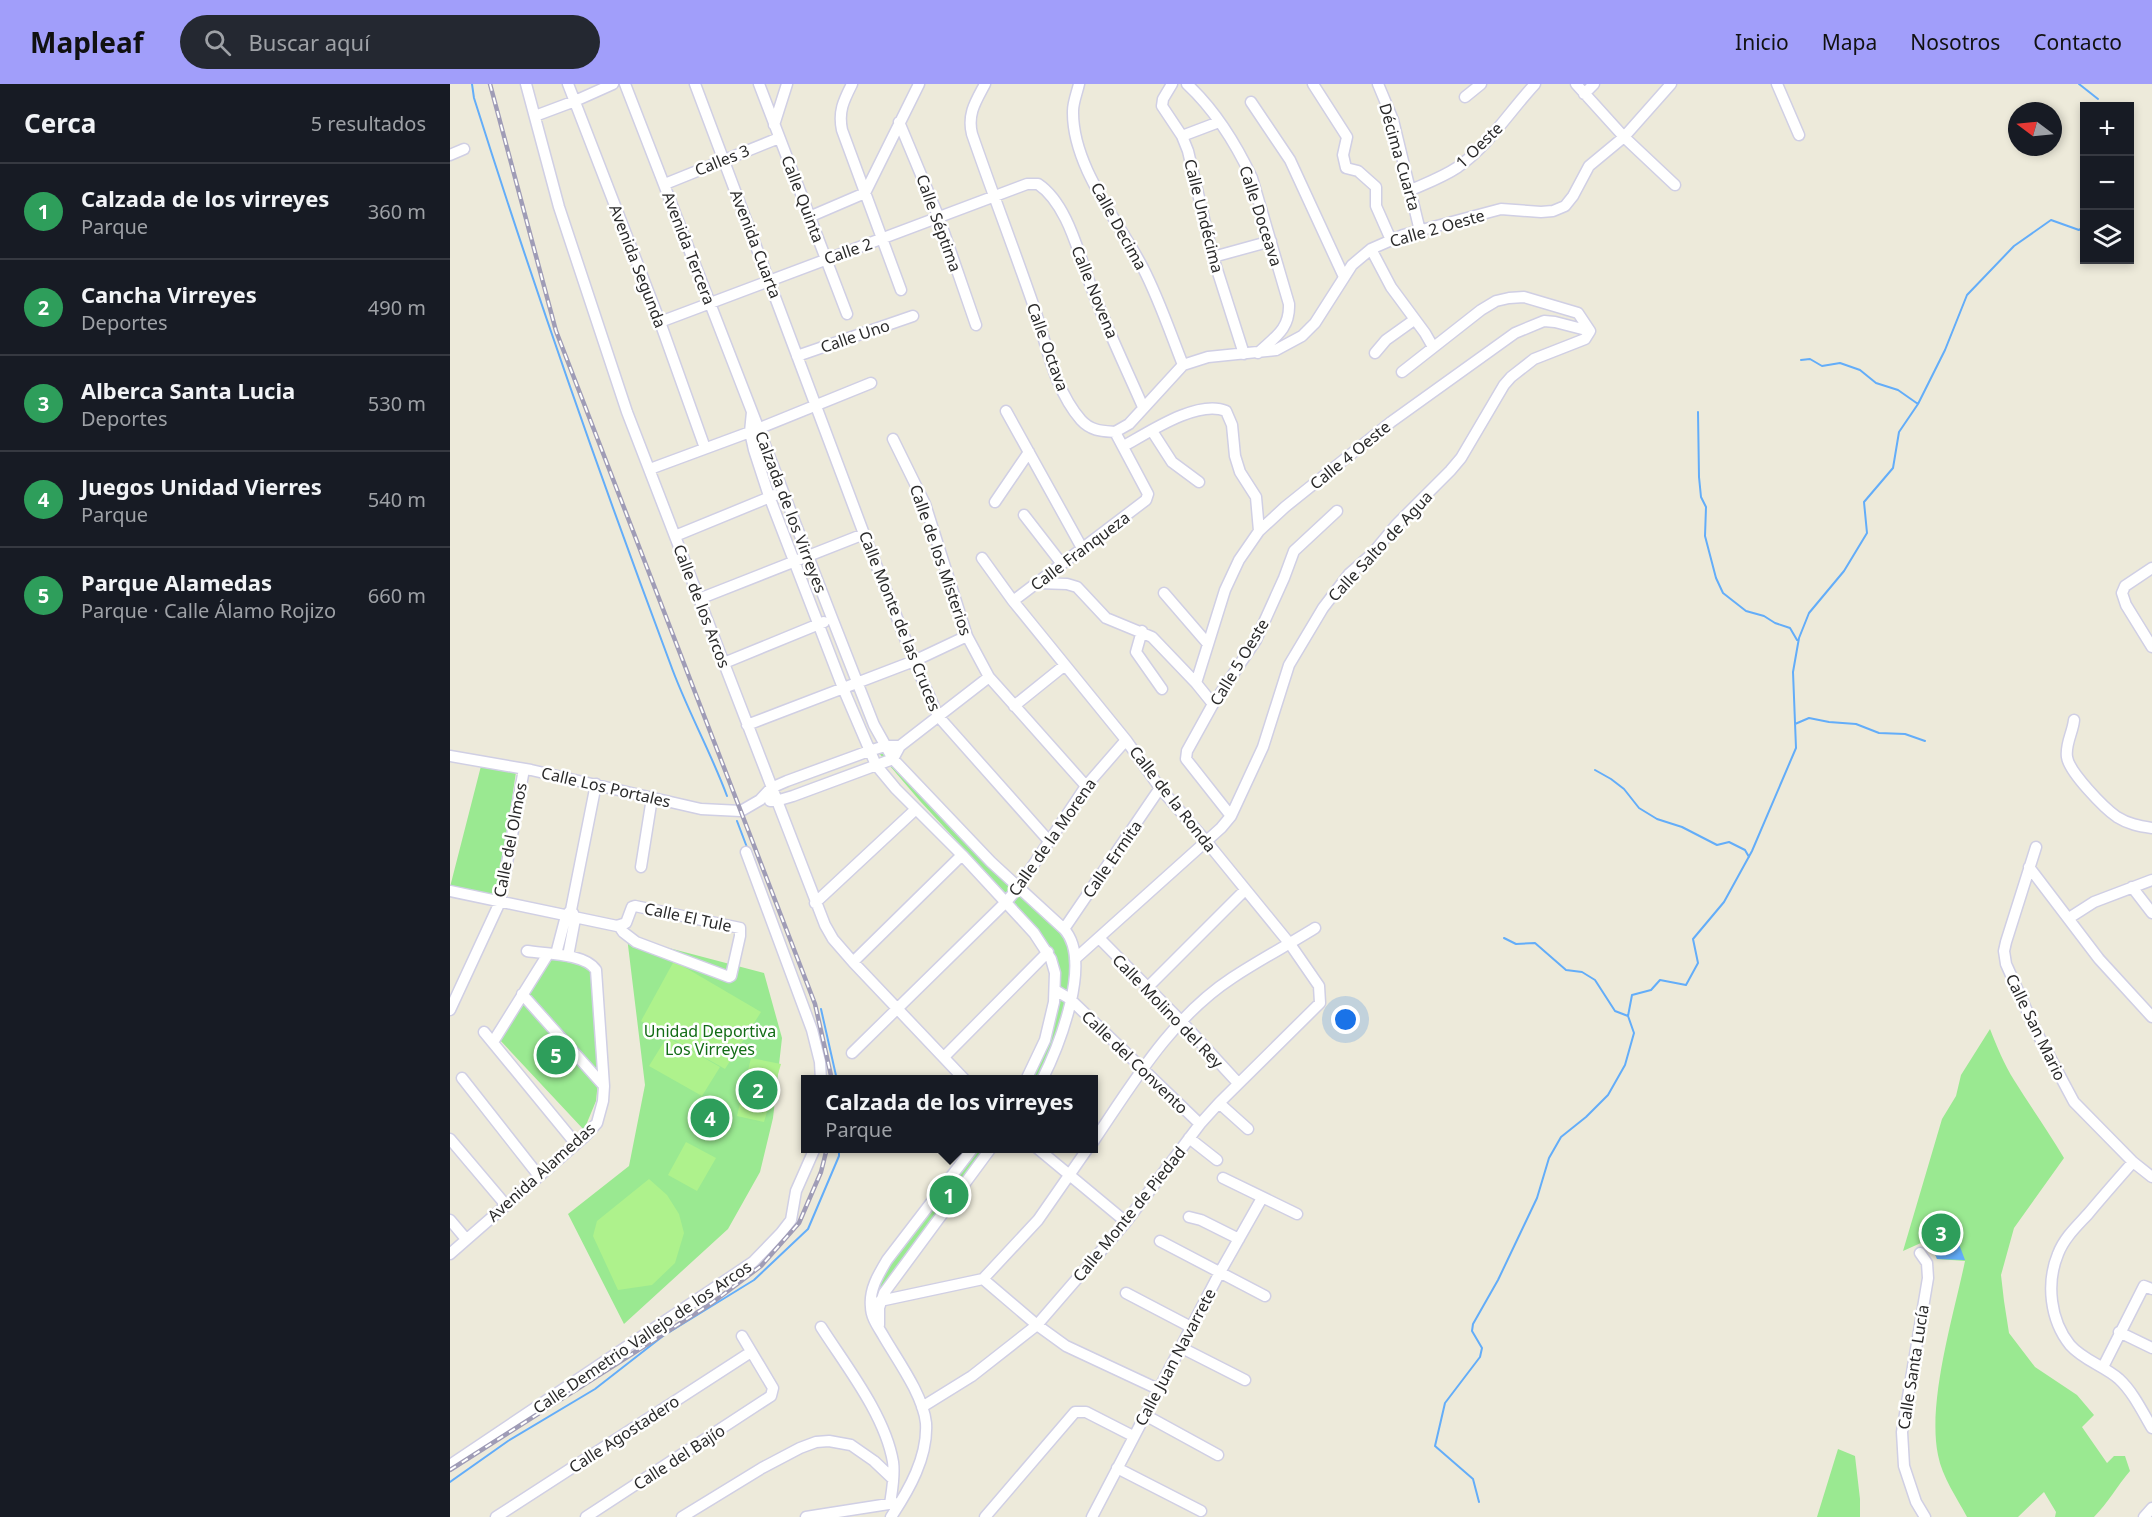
<!DOCTYPE html>
<html lang="es">
<meta charset="utf-8">
<style>
body{margin:0;font-family:"Noto Sans",sans-serif;background:#242831;color:#f1f3f6}
.controls{position:absolute;right:18px;top:18px;display:grid;overflow:hidden;border-radius:0px;box-shadow:0 3px 9px #0003}
.controls button{width:54px;height:54px;display:grid;place-items:center;padding:0;border:0;border-bottom:2px solid #363941;background:#171b24;color:#f1f3f6;font:30px sans-serif}
.compass{position:absolute;left:1558px;top:18px;width:54px;height:54px;border-radius:50%;background:#171b24;box-shadow:0 3px 9px #0003;rotate:286deg}
.you{position:absolute;left:896px;top:936px;width:21px;height:21px;margin:-15px;border:4px solid #fff;border-radius:50%;background:#1a73e8;box-shadow:0 0 0 9px #1a73e833}
.badge{display:grid;place-items:center;width:39px;height:39px;border-radius:50%;background:#a19efa;color:#fff;font-size:20px;font-weight:700}
.pin{position:absolute;translate:-50% -50%;border:3px solid #fff;box-shadow:0 2px 6px #0006}
.popup{position:absolute;left:351px;top:991px;width:297px;height:78px;box-sizing:border-box;display:grid;place-content:center;border-radius:0px;background:#171b24;filter:drop-shadow(0 2px 4px #0005);font-size:20px;white-space:nowrap;color:#9ea1a6}
.popup b{font-size:22px;color:#f1f3f6}
.popup::after{content:'';position:absolute;left:50%;top:100%;margin-left:-12px;border:12px solid transparent;border-top-color:#171b24}
.list{margin:0;padding:0;list-style:none}
h2{display:flex;justify-content:space-between;align-items:center;height:78px;margin:0;padding:0 24px;font-size:26px}
h2 small{font-size:20px;font-weight:400;color:#9ea1a6}
.list li{display:grid;grid-template-columns:39px 1fr auto;gap:18px;align-items:center;box-sizing:border-box;height:96px;padding:0 24px;border-top:2px solid #363941}
.list b{display:block;font-size:22px;white-space:nowrap}
.list p{margin:0;font-size:20px;white-space:nowrap;color:#9ea1a6}
.list em{font-size:20px;font-style:normal;color:#9ea1a6}
.icon{flex:none;width:33px;height:33px;fill:none;stroke:currentColor;stroke-width:2;stroke-linecap:round;stroke-linejoin:round}
.map{position:relative;flex:none;width:1702px;height:1433px;overflow:hidden}
header{display:flex;align-items:center;gap:36px;box-sizing:border-box;height:84px;padding:0 30px;background:#a19efa;color:#111}
header strong{font-size:28px}
nav{display:flex;gap:33px;margin-inline-start:auto;font-size:21px}
.search{width:420px;height:54px;background:#242831;display:flex;align-items:center;gap:15px;box-sizing:border-box;padding:0 21px;border-radius:33px;color:#9ea1a6;font-size:22px}
main{display:flex}
aside{flex:1;background:#171b24}
.map>svg:first-child{display:block}
</style>
<header>
<strong>Mapleaf</strong>
<div class="search"><svg class="icon" aria-label="search" viewBox="0 0 24 24"><circle cx="10" cy="10" r="6"/><path d="M15 15l6 6"/></svg>Buscar aquí</div>
<nav><a>Inicio</a><a>Mapa</a><a>Nosotros</a><a>Contacto</a></nav>
</header>
<main>
<aside>
<h2>Cerca<small>5 resultados</small></h2>
<ul class="list">
<li><span class="badge" style="background:#2e9e5b">1</span><div><b>Calzada de los virreyes</b><p>Parque</p></div><em>360 m</em></li>
<li><span class="badge" style="background:#2e9e5b">2</span><div><b>Cancha Virreyes</b><p>Deportes</p></div><em>490 m</em></li>
<li><span class="badge" style="background:#2e9e5b">3</span><div><b>Alberca Santa Lucia</b><p>Deportes</p></div><em>530 m</em></li>
<li><span class="badge" style="background:#2e9e5b">4</span><div><b>Juegos Unidad Vierres</b><p>Parque</p></div><em>540 m</em></li>
<li><span class="badge" style="background:#2e9e5b">5</span><div><b>Parque Alamedas</b><p>Parque · Calle Álamo Rojizo</p></div><em>660 m</em></li>
</ul>
</aside>
<div class="map">
<svg width="1702" height="1433" viewBox="0 0 1702 1433">
<rect width="100%" height="100%" fill="#edeada"/>
<path fill="#9ae991" d="M438,664L565,800L623,848L626,889L594,995H577L596,955L607,884L600,862L516,767L470,717L428,668Z
M31,682L66,688L47,814L0,803Z
M177,853L314,889L332,954L323,1034L310,1088L278,1145L174,1240L118,1130L179,1082L195,1001Z
M100,874L142,884L149,987L146,1017L134,1046L49,955Z
M1540,945C1547,963 1554,980 1564,996C1580,1022 1598,1047 1614,1074L1564,1144L1551,1191L1554,1217L1559,1249L1585,1283L1627,1311L1644,1331L1632,1343L1657,1379L1664,1372H1675L1680,1387C1667,1402 1658,1419 1644,1433H1605L1606,1428L1594,1408L1568,1433H1517C1507,1414 1492,1393 1488,1371C1477,1318 1504,1230 1515,1177L1487,1175L1483,1165L1473,1158L1453,1167L1492,1035L1506,1012L1511,991Z
M524,1065H543L435,1211L424,1210L428,1195Z
M1388,1365L1405,1372L1410,1415V1433H1367Z"/>
<path fill="#aef28c" d="M224,877L311,928L275,985L191,937Z
M217,953L270,983L252,1012L199,982Z
M301,974L331,980L314,1038L287,1032Z
M236,1058L266,1074L247,1107L218,1091Z
M199,1095L217,1111L229,1130L234,1149L225,1179L202,1201L168,1206L143,1152L147,1137Z"/>
<path fill="#63adf9" d="M1499,1136H1500L1515,1176L1487,1175L1483,1165L1476,1160L1481,1137Z"/>
<g fill="none" stroke-linecap="round" stroke-linejoin="round">
<path stroke="#63adf9" stroke-width="2" d="M22,0L24,14C84,204 150,392 220,579C236,624 260,666 277,712
M1629,0L1648,15
M1351,276L1360,275L1372,282L1390,279L1410,286L1426,299L1448,306L1468,320
M1248,328L1249,393L1251,413L1256,423L1255,452L1266,494L1273,509L1296,527L1314,532L1325,539L1340,544L1347,556
M1345,640L1359,634L1379,638L1406,640L1429,649L1455,650L1475,657
M1145,686L1161,695L1174,705L1189,724L1207,735L1232,743L1267,761L1279,758L1295,766L1299,773
M287,737L298,766
M1054,854L1066,860L1085,859L1116,886L1132,888L1145,896L1165,927L1178,932
M371,925L387,996
M0,1398L58,1357L145,1305L213,1252L304,1196L358,1145L389,1072V1064
M1029,1418L1023,1395L985,1362L995,1319L1030,1273L1032,1264L1022,1247L1023,1240L1048,1196L1087,1114L1099,1074L1111,1053L1136,1033L1158,1011L1175,981L1184,949L1178,932L1182,911L1201,906L1210,896L1236,901L1248,879L1243,855L1274,818L1302,767L1346,664L1343,588L1349,554L1359,529L1394,487L1417,449L1414,418L1443,384L1449,348L1468,320L1495,266L1517,211L1564,162L1601,136L1629,146L1634,142"/>
<defs>
<path id="minor" d="M76,0L109,123L177,328L375,841L383,855L403,878L515,996
M118,0L210,238L255,364
M175,0L382,534L424,641L443,675L541,778L614,845C643,877 609,962 592,996
M245,0L414,450L464,577L488,632L599,757
M309,0L397,230
M402,0C394,16 388,27 392,46L451,206
M535,0C526,17 517,30 522,50C542,108 564,165 584,223C597,261 604,305 631,336C641,347 652,347 665,348L698,410L696,416L563,517
M629,0C627,9 623,18 623,27C622,82 668,136 693,184C709,215 720,248 733,281
M722,0L713,15L712,22L732,52L738,67L763,173L794,270
M737,0C765,26 786,60 802,94L839,220C840,245 825,253 808,269
M863,0L897,53L893,71L896,84L908,87L926,103V122L941,156
M928,0L943,36L970,147
M1126,0L1174,53L1225,101
M1327,0L1349,51
M1134,10L1144,0
M1015,13L1031,0
M801,18L840,76L894,193
M85,32L125,17L163,0
M449,38L489,134L526,241
M324,41L337,0
M732,52L769,38
M0,71L14,65
M215,100L329,54
M961,106C977,99 993,93 1008,83C1039,61 1059,28 1085,0
M359,133L415,109L469,0
M921,165L941,203L975,249L983,263
M763,173L821,157
M210,238L577,100H588C618,120 629,172 642,205C657,245 676,284 693,323
M925,269L936,256L964,236
M347,272L463,232
M952,288L1031,226L1046,217L1059,214L1074,213L1128,229L1140,247
M556,327L632,464
M302,328L300,348L304,366L319,412L393,604L426,681L446,705L512,771L584,849L601,875L605,889L604,918L595,956L576,996
M702,347L722,378L749,398
M665,348L679,340L733,281L758,273L826,266L852,252L865,239L902,181L921,165L953,151L1051,125L1091,128L1103,127L1115,122L1123,112L1139,82L1174,53L1221,0
M443,355L475,420L517,552L539,593L636,702
M674,362C699,348 748,315 776,327L782,341L785,372L790,388L806,413L809,447
M200,385L300,348L421,299
M545,418L579,368
M574,431L612,480
M225,452L325,411
M1702,484L1675,502L1672,509L1676,521L1702,563
M588,499L617,500L627,503L656,534L702,553L746,599L763,620
M714,509L758,560
M249,515L414,450
M692,547L686,568L712,605
M274,579L374,538
M746,599L775,506L789,476L809,447L835,423L941,338L1065,249L1094,237L1105,238L1140,247
M564,622L615,581
M1624,636C1623,648 1615,660 1617,673C1619,688 1654,724 1667,733C1678,740 1689,742 1702,744
M297,641L464,577L517,552
M0,672L81,686L251,725L291,727L310,716L321,704L337,697L419,667L435,662H450
M320,717H326L343,712L443,675L450,662L539,593
M781,732L736,675L737,667L763,620L806,556L834,494L844,467L887,427
M1586,763L1556,858L1554,867L1556,880L1586,947L1624,1018L1683,1078L1702,1093
M296,768L362,946L370,978L371,996
M191,783L202,714
M1579,783L1649,875L1702,933
M1682,803L1702,829
M0,807L167,842L176,839L182,823L185,822L290,844V852L281,892L279,893L186,858L173,848L169,842
M365,819L466,725
M1619,834L1644,818L1702,796
M614,845L710,704
M649,854L731,937L788,999
M106,870L116,832L121,826L146,700
M118,872L125,835L123,829
M625,875L771,744L781,732L813,663L839,581L873,524L899,490L922,470L947,440L1000,387L1011,374L1054,301L1061,293L1084,275L1135,255L1140,247
M403,878L512,771
M697,904L795,806
M605,906L620,915L750,1040
M72,910L154,1002
M0,926L50,818L74,685
M34,948L126,1060
M43,958L98,870
M402,969L556,818L568,804L636,702L676,656
M494,973L598,868
M12,994L89,1092
M769,1019L798,1045
M739,1054L767,1076
M0,1055L55,1120
M643,1058C683,999 721,934 782,894C809,876 838,861 865,844
M587,1064L676,1138
M1683,1078C1668,1095 1653,1112 1638,1130C1627,1142 1614,1154 1608,1170C1596,1199 1600,1236 1620,1261C1633,1276 1654,1282 1669,1295C1683,1308 1692,1327 1702,1344
M773,1094L847,1130
M739,1133L751,1136L789,1155
M0,1136L16,1155
M710,1157L815,1212
M1470,1169L1477,1179L1478,1194L1452,1348L1454,1382L1466,1418L1475,1433
M0,1170L134,1053L147,1039L153,1017L154,1002L146,886C135,869 94,870 77,867
M533,1195L587,1241L616,1262L708,1305
M676,1209L741,1243
M430,1217L533,1195L588,1136L638,1064
M429,1241V1224L434,1209L541,1064
M371,1243C396,1282 435,1331 443,1378C445,1392 442,1406 440,1420
M1669,1248L1702,1264
M730,1263L795,1296
M1653,1283L1694,1202L1702,1205
M472,1323L522,1292L587,1241L676,1138L750,1040L769,1019L870,919L869,902L840,860L756,757L710,704L676,656L563,517L532,474
M695,1331L768,1371
M0,1381L303,1178L331,1149L341,1136L346,1107L365,1064
M667,1384L751,1427
M46,1433L301,1268
M136,1433L321,1312L323,1304L292,1252
M232,1433L312,1384L350,1364L366,1358L379,1357L401,1361L424,1377L443,1395
M356,1433L445,1419
M441,1433C459,1406 478,1373 476,1339C473,1311 448,1277 434,1253C429,1244 421,1234 421,1223C419,1206 428,1191 437,1176L523,1064
M535,1433L625,1328H636L683,1352
M642,1433L769,1190L812,1114
M1694,1433L1702,1424"/>
</defs>
<use href="#minor" stroke="#d0cfe4" stroke-width="13"/>
<use href="#minor" stroke="#fff" stroke-width="10"/>
<defs>
<path id="rail" d="M40,0L106,247L365,920L382,996
M0,1386L262,1219L311,1182L349,1139L371,1088L377,1064"/>
</defs>
<use href="#rail" stroke="#9f9cb6" stroke-width="4.5"/>
<use href="#rail" stroke="#fff" stroke-width="2" stroke-dasharray="7" stroke-linecap="butt"/>
</g>
<g text-anchor="middle" stroke-width="5" stroke-linejoin="round" paint-order="stroke">
<g font-size="16" fill="#2a2a2a" stroke="#fff">
<text transform="translate(1029 61) rotate(-44)" y="6">1 Oeste</text>
<text transform="translate(950 73) rotate(74)" y="6">Décima Cuarta</text>
<text transform="translate(272 76) rotate(-22)" y="6">Calles 3</text>
<text transform="translate(353 115) rotate(69)" y="6">Calle Quinta</text>
<text transform="translate(754 132) rotate(76)" y="6">Calle Undécima</text>
<text transform="translate(811 132) rotate(72)" y="6">Calle Doceava</text>
<text transform="translate(489 139) rotate(70)" y="6">Calle Séptima</text>
<text transform="translate(669 142) rotate(61)" y="6">Calle Decima</text>
<text transform="translate(987 144) rotate(-16)" y="6">Calle 2 Oeste</text>
<text transform="translate(306 160) rotate(69)" y="6">Avenida Cuarta</text>
<text transform="translate(239 164) rotate(69)" y="6">Avenida Tercera</text>
<text transform="translate(398 167) rotate(-19)" y="6">Calle 2</text>
<text transform="translate(188 182) rotate(69)" y="6">Avenida Segunda</text>
<text transform="translate(645 208) rotate(68)" y="6">Calle Novena</text>
<text transform="translate(405 252) rotate(-19)" y="6">Calle Uno</text>
<text transform="translate(598 263) rotate(70)" y="6">Calle Octava</text>
<text transform="translate(900 371) rotate(-39)" y="6">Calle 4 Oeste</text>
<text transform="translate(341 428) rotate(69)" y="6">Calzada de los Virreyes</text>
<text transform="translate(930 462) rotate(-47)" y="6">Calle Salto de Agua</text>
<text transform="translate(630 467) rotate(-37)" y="6">Calle Franqueza</text>
<text transform="translate(491 476) rotate(71)" y="6">Calle de los Misterios</text>
<text transform="translate(252 522) rotate(69)" y="6">Calle de los Arcos</text>
<text transform="translate(450 537) rotate(68)" y="6">Calle Monte de las Cruces</text>
<text transform="translate(789 578) rotate(-59)" y="6">Calle 5 Oeste</text>
<text transform="translate(156 703) rotate(13)" y="6">Calle Los Portales</text>
<text transform="translate(723 715) rotate(52)" y="6">Calle de la Ronda</text>
<text transform="translate(602 753) rotate(-55)" y="6">Calle de la Morena</text>
<text transform="translate(60 756) rotate(-79)" y="6">Calle del Olmos</text>
<text transform="translate(662 775) rotate(-55)" y="6">Calle Ermita</text>
<text transform="translate(238 833) rotate(12)" y="6">Calle El Tule</text>
<text transform="translate(718 927) rotate(46)" y="6">Calle Molino del Rey</text>
<text transform="translate(1586 943) rotate(64)" y="6">Calle San Mario</text>
<text transform="translate(685 978) rotate(44)" y="6">Calle del Convento</text>
<text transform="translate(91 1088) rotate(-42)" y="6">Avenida Alamedas</text>
<text transform="translate(679 1130) rotate(-51)" y="6">Calle Monte de Piedad</text>
<text transform="translate(192 1253) rotate(-34)" y="6">Calle Demetrio Vallejo de los Arcos</text>
<text transform="translate(725 1273) rotate(-62)" y="6">Calle Juan Navarrete</text>
<text transform="translate(1463 1283) rotate(-81)" y="6">Calle Santa Lucía</text>
<text transform="translate(174 1350) rotate(-33)" y="6">Calle Agostadero</text>
<text transform="translate(229 1373) rotate(-33)" y="6">Calle del Bajío</text>
</g>
<g font-size="16" fill="#136d16" stroke="#fff">
<text x="260" y="953">Unidad Deportiva<tspan x="260" dy="18">Los Virreyes</tspan></text>
</g>
</g>
</svg>
<div class="controls">
<button>+</button>
<button>−</button>
<button><svg class="icon" aria-label="layers" viewBox="0 0 24 24"><path d="M12 4l9 5-9 5-9-5zM3 14l9 5 9-5"/></svg></button>
</div>
<svg class="compass" viewBox="-18 -18 36 36"><path d="M0-13l5 13h-10z" fill="#e53935"/><path d="M0 13l5-13h-10z" fill="#9ea1a6"/></svg>
<div class="you"></div>
<div class="pin badge" style="left:499px;top:1111px;background:#2e9e5b">1</div>
<div class="popup"><b>Calzada de los virreyes</b>Parque</div>
<div class="pin badge" style="left:308px;top:1006px;background:#2e9e5b">2</div>
<div class="pin badge" style="left:1491px;top:1149px;background:#2e9e5b">3</div>
<div class="pin badge" style="left:260px;top:1034px;background:#2e9e5b">4</div>
<div class="pin badge" style="left:106px;top:971px;background:#2e9e5b">5</div>
</div>
</main>
